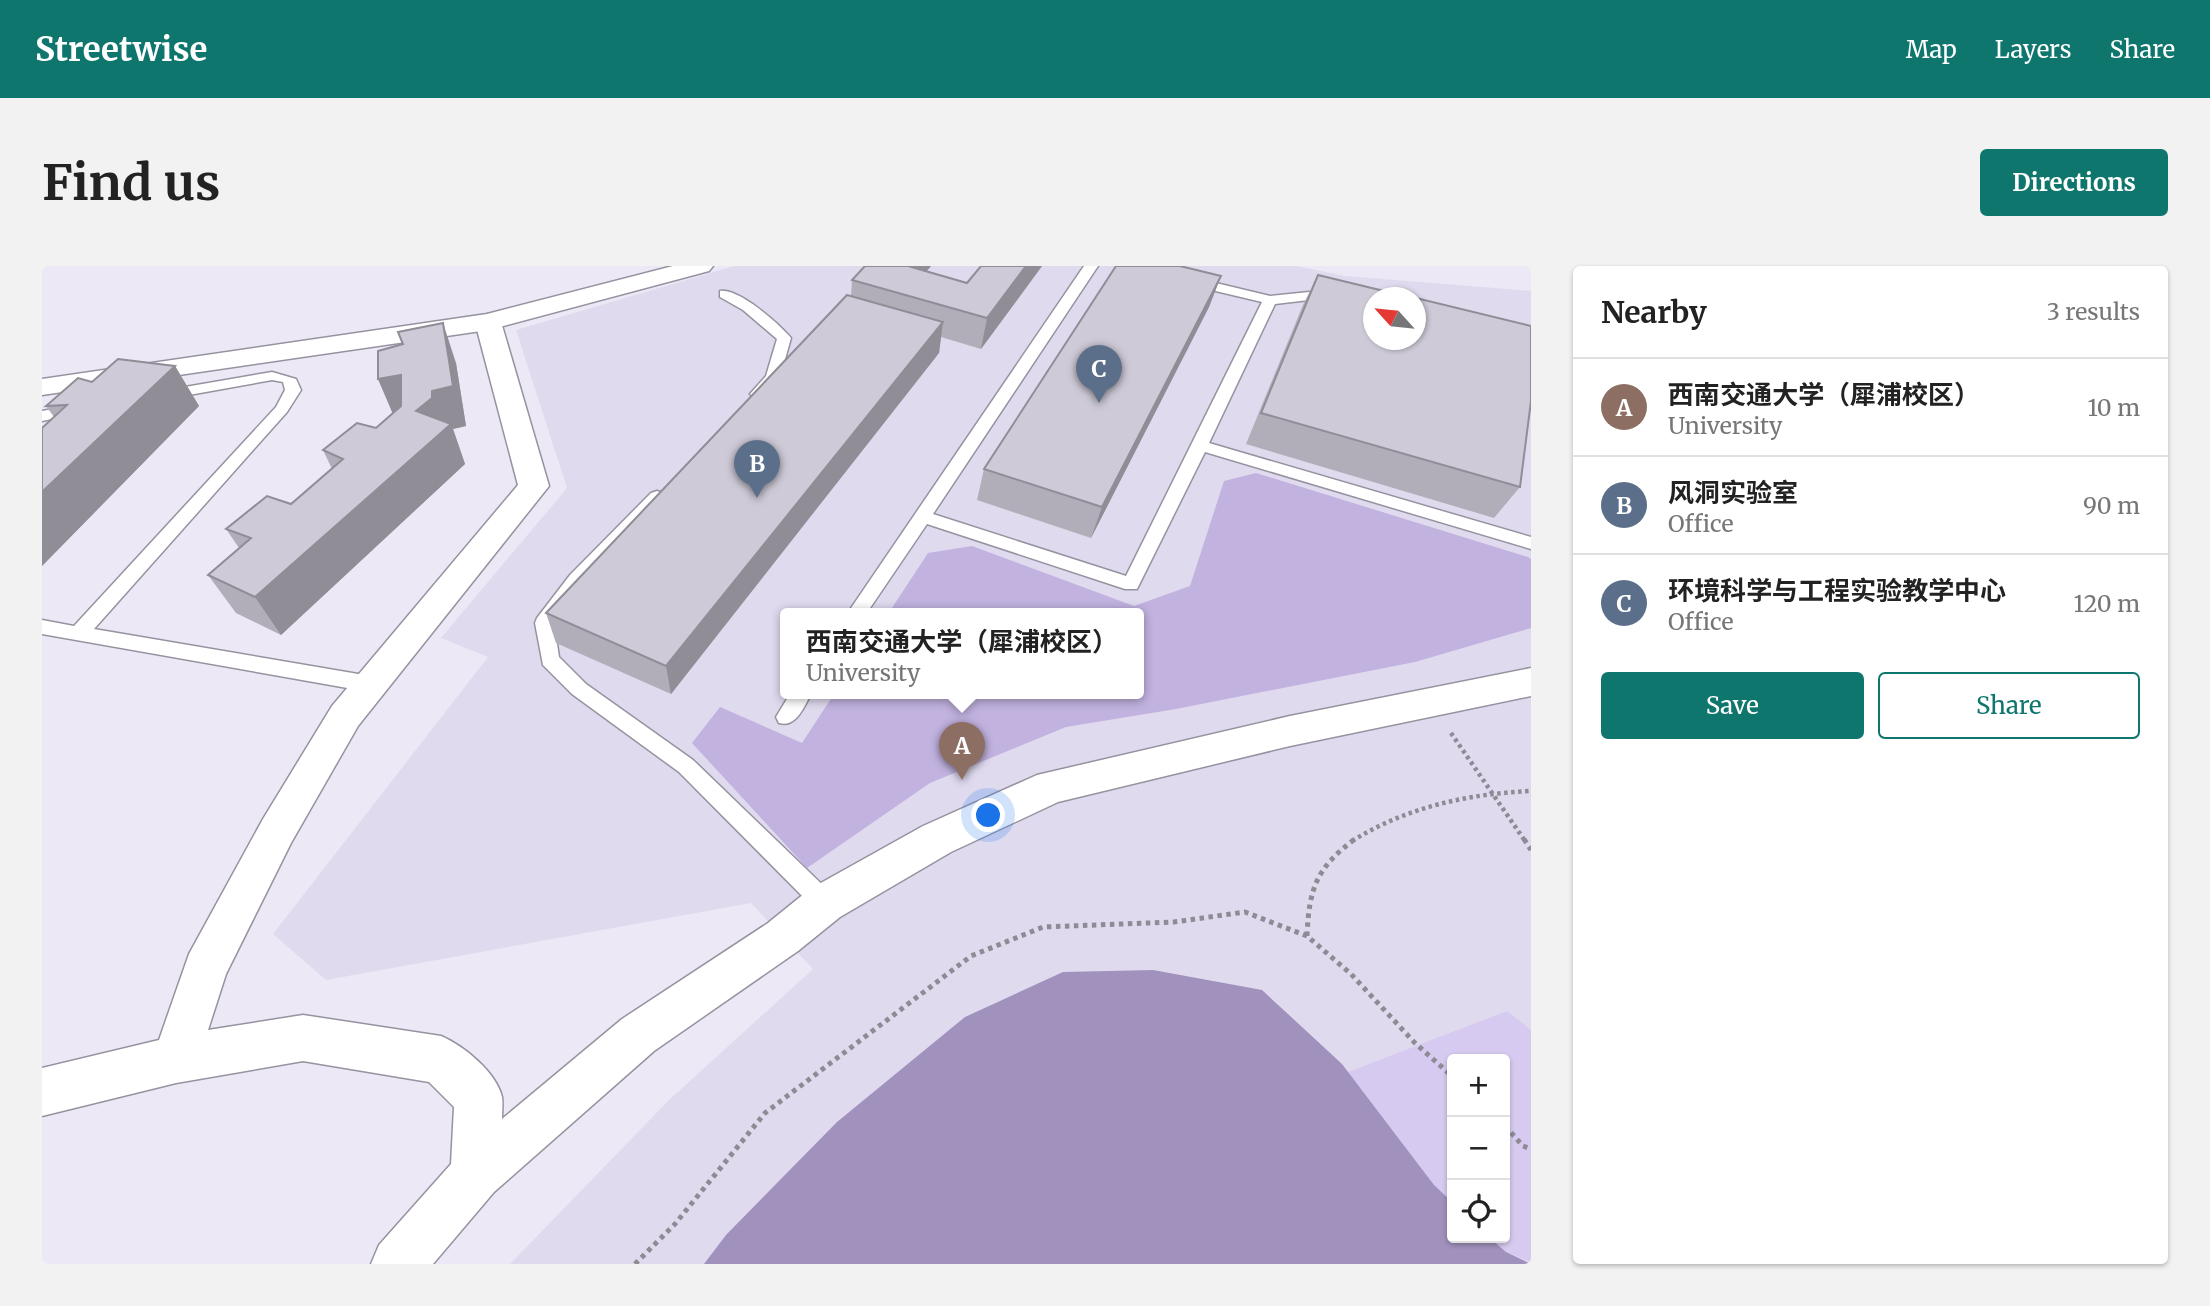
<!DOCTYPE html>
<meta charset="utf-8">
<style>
body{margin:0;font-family:Merriweather,"Noto Sans SC",serif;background:#f2f2f2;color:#222}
.controls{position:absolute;right:21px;bottom:21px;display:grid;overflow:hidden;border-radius:7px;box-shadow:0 2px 5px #0004}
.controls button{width:63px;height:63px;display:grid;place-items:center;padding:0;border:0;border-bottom:2px solid #e0e0e0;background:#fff;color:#222;font:35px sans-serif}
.compass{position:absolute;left:1321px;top:21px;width:63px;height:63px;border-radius:50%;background:#fff;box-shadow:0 2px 5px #0004;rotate:297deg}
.you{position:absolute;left:947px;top:550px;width:24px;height:24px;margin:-18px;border:5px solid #fff;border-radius:50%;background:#1a73e8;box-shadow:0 0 0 10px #1a73e833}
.badge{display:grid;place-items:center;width:46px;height:46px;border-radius:50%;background:#0f766e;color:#fff;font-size:23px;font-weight:700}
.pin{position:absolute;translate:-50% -58px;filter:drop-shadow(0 2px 4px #0008)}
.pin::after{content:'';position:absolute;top:37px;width:24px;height:21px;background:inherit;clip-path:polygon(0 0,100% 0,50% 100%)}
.popup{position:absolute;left:738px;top:342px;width:364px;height:91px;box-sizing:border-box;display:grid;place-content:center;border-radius:7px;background:#fff;filter:drop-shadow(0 2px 5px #0005);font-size:23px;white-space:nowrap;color:#767676}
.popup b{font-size:26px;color:#222}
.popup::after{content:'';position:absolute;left:50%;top:100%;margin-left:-14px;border:14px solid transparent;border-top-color:#fff}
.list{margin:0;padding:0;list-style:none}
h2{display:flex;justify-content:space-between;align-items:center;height:91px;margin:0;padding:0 28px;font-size:30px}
h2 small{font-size:23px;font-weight:400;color:#767676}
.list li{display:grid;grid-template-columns:46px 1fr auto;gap:21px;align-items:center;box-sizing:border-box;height:98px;padding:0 28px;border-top:2px solid #e0e0e0}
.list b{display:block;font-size:26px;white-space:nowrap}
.list p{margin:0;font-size:23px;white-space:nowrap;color:#767676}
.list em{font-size:23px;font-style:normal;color:#767676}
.actions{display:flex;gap:14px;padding:21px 28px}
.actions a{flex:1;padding:16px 0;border:2px solid #0f766e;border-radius:7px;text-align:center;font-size:24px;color:#0f766e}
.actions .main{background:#0f766e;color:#fff}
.icon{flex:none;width:38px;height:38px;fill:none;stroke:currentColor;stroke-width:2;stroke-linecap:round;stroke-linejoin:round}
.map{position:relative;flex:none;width:1489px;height:998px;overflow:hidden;border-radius:7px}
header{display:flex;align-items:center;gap:42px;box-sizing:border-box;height:98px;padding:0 35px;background:#0f766e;color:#fff}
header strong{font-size:33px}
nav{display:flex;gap:38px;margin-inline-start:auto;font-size:24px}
.intro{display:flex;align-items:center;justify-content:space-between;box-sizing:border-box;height:168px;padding:0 42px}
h1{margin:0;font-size:49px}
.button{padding:18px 32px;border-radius:7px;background:#0f766e;color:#fff;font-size:24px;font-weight:700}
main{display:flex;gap:42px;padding:0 42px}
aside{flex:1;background:#fff;border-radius:7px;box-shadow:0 2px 5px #0004}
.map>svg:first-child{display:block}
</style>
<header>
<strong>Streetwise</strong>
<nav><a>Map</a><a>Layers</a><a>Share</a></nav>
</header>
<div class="intro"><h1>Find us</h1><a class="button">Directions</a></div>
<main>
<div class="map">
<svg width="1489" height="998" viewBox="0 0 1489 998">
<rect width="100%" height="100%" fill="#ece8f6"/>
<path fill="#e0daef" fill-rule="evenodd" d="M692,0H1254L1303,10L1489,25V998H468L627,834L771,703L709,637L284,714L231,668L446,391L399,372L525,222L474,64ZM1332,32H1374V74H1332ZM743,348H1097V428H743ZM1410,793H1463V972H1410Z"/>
<path fill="#d7caf0" d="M1465,745L1489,764V996L1464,986L1448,972H1463V793H1410V936L1392,919L1306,806Z"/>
<path fill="#c1b2df" d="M1214,207L1486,291L1489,293V362L1373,396L1134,443L1024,461L888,517L765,602L650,477L678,441L760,477L792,428H1097V348H846L886,287L930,280L1092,340L1148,320L1182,215Z"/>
<path fill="#a091bd" d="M1111,704L1220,724L1300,798L1392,919L1410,936V972H1448L1464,986L1489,998H662L684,969L795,856L923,751L1021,706Z"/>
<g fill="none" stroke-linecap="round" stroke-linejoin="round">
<defs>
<path id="lane" d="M1042,0H1056L891,248L1084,310L1220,36L1144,18L1142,15L1149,11L1228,30L1267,26L1332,42V50L1267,34L1233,38L1167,177L1489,271V283L1163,186L1095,323H1083L885,258L824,348H805Z
M678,25C697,22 737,58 749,72L738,111L721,131H711L708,128L724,110L735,73L701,44L678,31Z
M230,106L254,113L259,124L245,146L52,363L328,410L335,413L338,418L335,423L328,426L0,368V354L32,360L234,141L243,124L241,116L230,114L119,134L114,132V126Z
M39,138L44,140V146L0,155V145Z
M615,225L621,227L623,231L621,235L540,319L512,358L517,391L544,418L651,494L791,629L795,637L791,645L783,648L775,645L637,506L530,428L501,399L493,357L495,352L528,309L609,227Z
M748,428H769C762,441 754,462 737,457L734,451Z"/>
<path id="street" d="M446,48L455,51L459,56L507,220L316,460L249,577L184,708L166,764L261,749L399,770C422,780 454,806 460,831C461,838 460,846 460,853L580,753L726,657L768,623L881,560L995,509L1248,450L1489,402V430L1248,480L1016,536L909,586L798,651L756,685L612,785L452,926L391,998H329L337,979L409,898L412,841L387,816L261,795L134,817L0,850V802L117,774L147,688L221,553L290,440L476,219L433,56L437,51Z"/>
<path id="secondary" d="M631,0H671L667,5L446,64L0,129V113L445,48Z"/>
</defs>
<use href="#lane" stroke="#97929f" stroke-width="3"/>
<use href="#street" stroke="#97929f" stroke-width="3"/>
<use href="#secondary" stroke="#97929f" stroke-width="3"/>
<path stroke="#8e8b95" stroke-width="4.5" stroke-dasharray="3.5 3.5" stroke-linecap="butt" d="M1409,467L1483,575
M1310,575C1365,541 1425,528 1489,525"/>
<path stroke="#8e8b95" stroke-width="5" stroke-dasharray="4.5 4.5" stroke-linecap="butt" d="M1482,573L1489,584
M1265,670C1267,623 1274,602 1313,573
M1463,860L1481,880L1489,883
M593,998L633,958L723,847L929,690L1001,661L1132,656L1203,646L1265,670L1309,708L1372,776L1410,810"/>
<use href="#lane" fill="#fff" fill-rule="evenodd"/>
<use href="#street" fill="#fff" fill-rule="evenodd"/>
<use href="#secondary" fill="#fff" fill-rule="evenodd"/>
</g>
<path fill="#b1aeb9" d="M889,0L884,6L925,17L939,0H1000L939,83L899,71L897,87L629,428L514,377L504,347L809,30L810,14Z
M1276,9L1478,221L1452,252L1204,178L1261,39Z
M1179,10L1167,41L1049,272L935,234L942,203Z
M356,66L414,97L424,160L411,163L423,198L239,369L194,347L166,309L197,282L184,263L249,238L290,203L281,184L334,162L351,147L336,113L360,78Z
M133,100L157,140L0,300V162L12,151L4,140L50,116Z"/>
<path fill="#908d96" d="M866,0H889L864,29Z
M984,0H1000L939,83L945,52Z
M1179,10L1167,41L1049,272L1060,241Z
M901,56L897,87L629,428L624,400Z
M401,57L414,97L424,160L411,163L423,198L239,369L213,331L374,145L390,125Z
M133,100L157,140L0,300V226Z
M359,109L375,149L353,153L336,113Z"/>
<path fill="#cecad7" stroke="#908d96" stroke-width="2" d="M823,0H866L925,17L939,0H984L945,52L810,14Z
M1074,0H1138L1179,10L1060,241L942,203Z
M1276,9L1371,32H1332V74H1374V32L1489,60V135L1478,221L1219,147Z
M805,29L901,56L624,400L504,347Z
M401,57L411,120L390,125V132L374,145L409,158L213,331L166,309L209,272L184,263L225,230L249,238L301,193L281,184L315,157L334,162L359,140V109L336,113V85L361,78L356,66Z
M76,93L133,100L0,226V162L25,139L4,140L36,112L50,116Z"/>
</svg>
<div class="controls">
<button>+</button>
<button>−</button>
<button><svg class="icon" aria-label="locate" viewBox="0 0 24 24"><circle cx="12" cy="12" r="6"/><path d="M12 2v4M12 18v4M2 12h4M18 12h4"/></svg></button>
</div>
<svg class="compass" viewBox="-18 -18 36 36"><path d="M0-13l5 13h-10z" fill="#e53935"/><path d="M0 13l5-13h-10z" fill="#767676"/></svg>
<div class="you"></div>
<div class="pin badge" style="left:920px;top:514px;background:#8d6e63">A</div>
<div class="popup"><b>西南交通大学（犀浦校区）</b>University</div>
<div class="pin badge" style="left:715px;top:232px;background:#5c6f8a">B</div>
<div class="pin badge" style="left:1057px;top:137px;background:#5c6f8a">C</div>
</div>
<aside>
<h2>Nearby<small>3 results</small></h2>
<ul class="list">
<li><span class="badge" style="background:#8d6e63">A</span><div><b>西南交通大学（犀浦校区）</b><p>University</p></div><em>10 m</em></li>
<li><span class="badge" style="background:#5c6f8a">B</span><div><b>风洞实验室</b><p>Office</p></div><em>90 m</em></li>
<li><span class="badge" style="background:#5c6f8a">C</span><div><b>环境科学与工程实验教学中心</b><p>Office</p></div><em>120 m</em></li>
</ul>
<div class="actions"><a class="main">Save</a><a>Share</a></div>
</aside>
</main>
